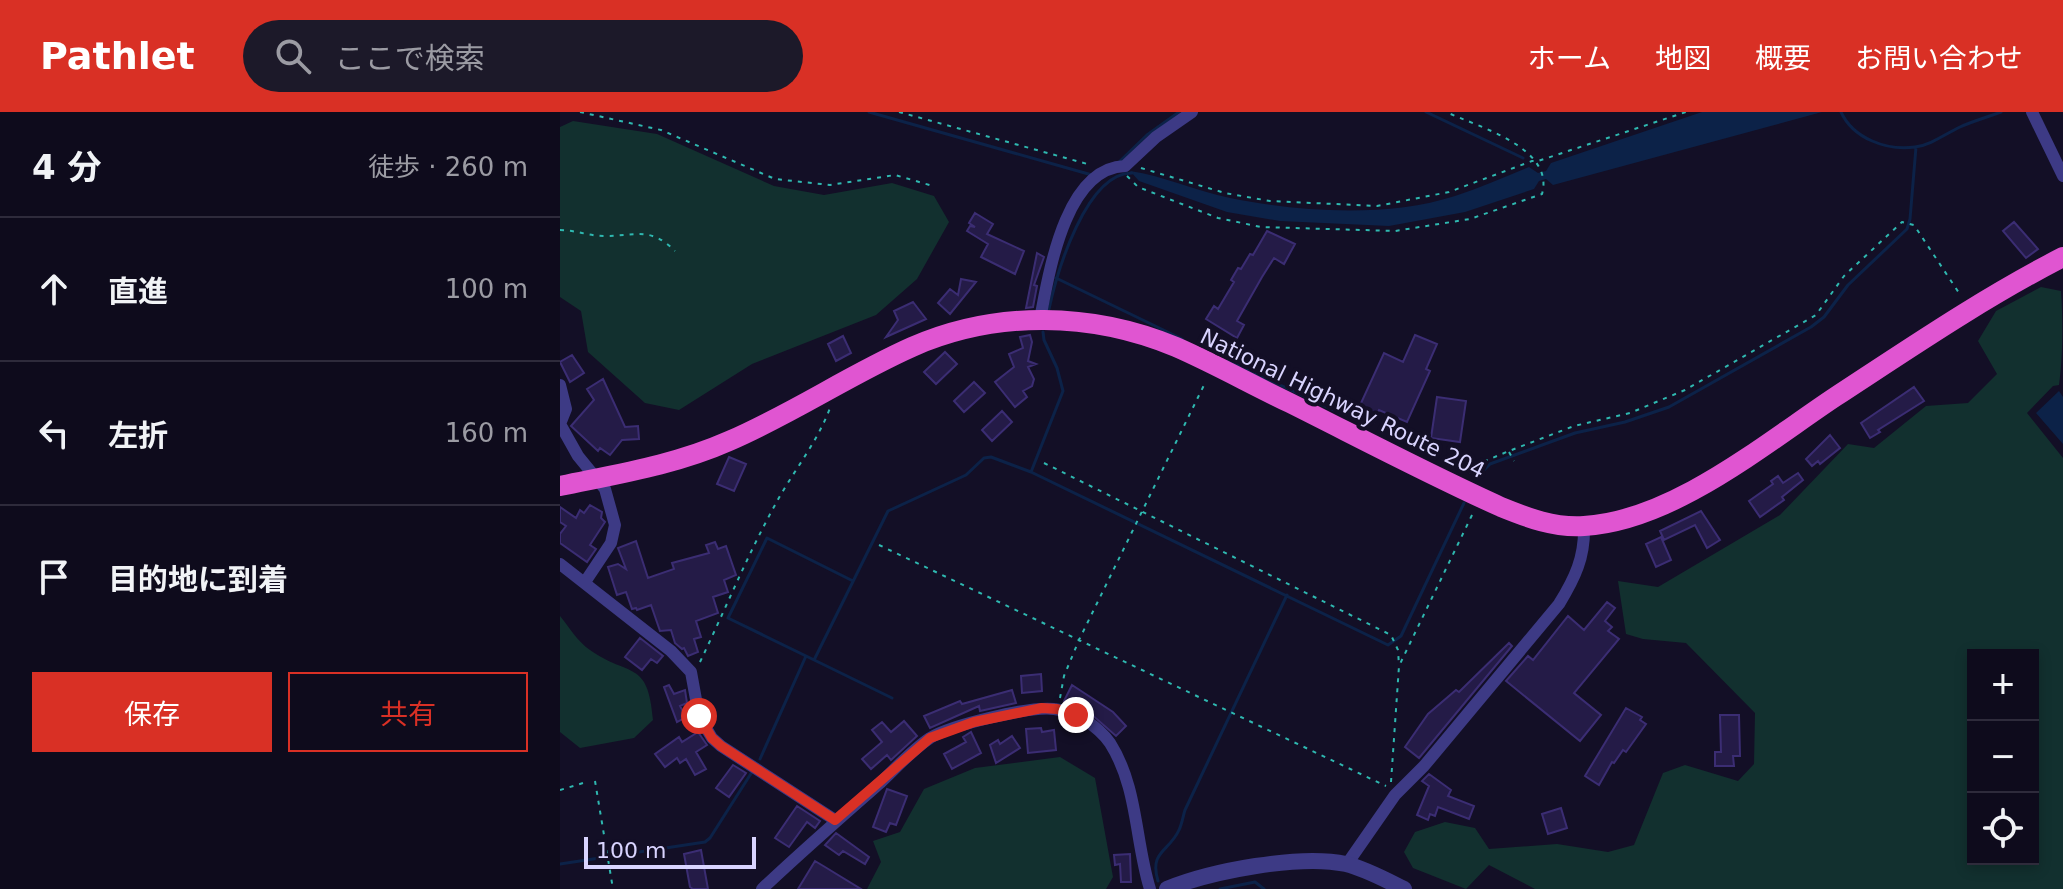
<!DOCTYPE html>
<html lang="ja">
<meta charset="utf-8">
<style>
body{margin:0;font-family:"DejaVu Sans","Noto Sans JP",sans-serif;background:#1c1929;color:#f1f3f6}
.controls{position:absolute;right:24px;bottom:24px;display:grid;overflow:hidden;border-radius:0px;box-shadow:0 4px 12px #0003}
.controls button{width:72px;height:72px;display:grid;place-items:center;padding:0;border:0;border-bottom:2px solid #2e2b3b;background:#0e0b1c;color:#f1f3f6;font:40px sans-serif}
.scale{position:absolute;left:24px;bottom:20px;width:172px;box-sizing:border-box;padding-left:8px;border:4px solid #d9d4ff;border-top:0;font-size:22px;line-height:28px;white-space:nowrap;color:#d9d4ff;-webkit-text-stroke:6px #130f26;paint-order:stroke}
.stop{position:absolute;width:24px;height:24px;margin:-18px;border:6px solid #d93025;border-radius:50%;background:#fff}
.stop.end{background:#d93025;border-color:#fff;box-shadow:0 2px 8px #0008}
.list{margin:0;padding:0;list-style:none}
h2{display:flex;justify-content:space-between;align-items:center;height:104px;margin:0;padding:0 32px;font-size:34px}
h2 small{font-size:26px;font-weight:400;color:#9b9ba3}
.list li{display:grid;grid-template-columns:52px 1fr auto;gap:24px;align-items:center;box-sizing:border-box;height:144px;padding:0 32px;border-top:2px solid #2e2b3b}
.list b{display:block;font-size:30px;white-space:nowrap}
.list em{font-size:26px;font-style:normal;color:#9b9ba3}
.actions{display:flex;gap:16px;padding:24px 32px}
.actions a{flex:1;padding:18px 0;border:2px solid #d93025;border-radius:0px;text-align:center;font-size:28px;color:#d93025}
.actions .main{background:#d93025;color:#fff}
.icon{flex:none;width:44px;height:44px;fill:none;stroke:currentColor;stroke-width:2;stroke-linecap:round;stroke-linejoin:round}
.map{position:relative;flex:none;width:1503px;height:777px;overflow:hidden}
header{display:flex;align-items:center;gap:48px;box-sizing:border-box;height:112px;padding:0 40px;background:#d93025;color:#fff}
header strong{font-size:38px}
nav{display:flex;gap:44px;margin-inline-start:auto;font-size:28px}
.search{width:560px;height:72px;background:#1c1929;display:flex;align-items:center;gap:20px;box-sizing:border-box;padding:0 28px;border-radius:44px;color:#9b9ba3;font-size:30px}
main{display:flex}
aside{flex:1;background:#0e0b1c}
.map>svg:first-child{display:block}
</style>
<header>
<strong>Pathlet</strong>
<div class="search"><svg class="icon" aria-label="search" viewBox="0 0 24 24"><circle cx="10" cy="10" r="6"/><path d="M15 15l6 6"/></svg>ここで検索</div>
<nav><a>ホーム</a><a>地図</a><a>概要</a><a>お問い合わせ</a></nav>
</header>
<main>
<aside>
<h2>4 分<small>徒歩 · 260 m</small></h2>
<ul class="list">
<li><svg class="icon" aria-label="ahead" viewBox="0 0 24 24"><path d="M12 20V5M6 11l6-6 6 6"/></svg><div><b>直進</b></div><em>100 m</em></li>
<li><svg class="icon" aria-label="left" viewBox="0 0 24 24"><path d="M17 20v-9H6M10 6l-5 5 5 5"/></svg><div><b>左折</b></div><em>160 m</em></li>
<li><svg class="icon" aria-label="arrive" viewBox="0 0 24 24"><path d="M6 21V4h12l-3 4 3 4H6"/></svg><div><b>目的地に到着</b></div></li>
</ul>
<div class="actions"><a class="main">保存</a><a>共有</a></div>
</aside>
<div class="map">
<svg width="1503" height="777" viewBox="0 0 1503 777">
<rect width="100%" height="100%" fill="#130f26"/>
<path fill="#12302f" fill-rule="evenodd" d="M13,9L97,22L214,74L264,83L332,71L374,84L389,110L357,167L316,203L192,252L119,298L85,291L28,240L21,199L0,185V15Z
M1481,175L1501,179C1503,208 1503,245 1499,273L1493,274L1467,301L1503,346V777H975L929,753L906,777L853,756L844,740L855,720L885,710L915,716L929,737L997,732L1048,740L1074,733L1103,661L1125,653L1178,669L1194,652L1195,601L1126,531L1083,527L1066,522L1058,469L1098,475L1220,403L1288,332L1314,336L1366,294L1408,291L1437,262L1418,229L1436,199ZM1413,543H1473V747H1413Z
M0,504C9,515 18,530 30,538C70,566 88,547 93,608L74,626L20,636L0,620Z
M500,645L535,666L553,765L546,777H307L321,750L313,729L340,720L364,677L415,656Z"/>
<path fill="#0c2248" d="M1142,0H1262L993,73L986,67L979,69L974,77L905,100L829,114L720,109L667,100L579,69L570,59C604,64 636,79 670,86C739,100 827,106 895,84C920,76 945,65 969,55L978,61L986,59L991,51Z
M1499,279L1503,285V332L1476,301Z"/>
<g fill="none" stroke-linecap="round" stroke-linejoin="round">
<path stroke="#0c2248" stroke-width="3" d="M309,0L532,63
M866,0L963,46
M1281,0C1293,26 1326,39 1355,35C1371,33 1385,22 1400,15C1413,9 1428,5 1441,0
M557,52L587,23L619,0
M496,166L622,227
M489,197C497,160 526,61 572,61
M668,249L748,286
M758,291L780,301
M471,360L503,279L497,256L484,228L483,220
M916,366L930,352L1015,321L1065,310L1109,295L1251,215L1264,205L1288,173L1347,117L1350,107L1356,35
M246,544L168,506L207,426L293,469
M255,546L328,399L406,363L424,346L431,345L471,360L828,533L841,524L904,391
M200,647L246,544L332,586
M0,752L145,730L150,726L192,660
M598,769C589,739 609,740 619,718C622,712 623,704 625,698L727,483
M660,777L695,770L704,777"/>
</g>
<path fill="#241b47" stroke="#3b2d73" stroke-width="2" d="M415,101L433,112L427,122L464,139L455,162L421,145L428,132L407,119L410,114L415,115L409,111Z
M1454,110L1478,137L1466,146L1443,119Z
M707,119L735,132L724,152L714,146L702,165L677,209L684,213L677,226L646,207L654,194L658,197L674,170L671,168L678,156L681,157L690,142L693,143Z
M477,141L484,145L474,173L477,174L473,195L466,196Z
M401,167L416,170L390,202L378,191L390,177L398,183Z
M353,190L366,207L326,225L338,208L334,199Z
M470,223L472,230L468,249L476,252L468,255L474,267L472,274L463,279L467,285L455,295L435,270L454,255L449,242L463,236L460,225Z
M855,223L877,232L866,257L870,259L847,310L819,298L814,310L796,302L824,241L843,250Z
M283,224L291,241L276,249L268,232Z
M385,240L397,252L376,272L364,260Z
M12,243L24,261L10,270L0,250Z
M43,267L65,315L78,314L79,327L62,328L50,343L40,336L38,339L11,314L34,288L27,277Z
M414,270L425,281L404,300L394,289Z
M1354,275L1364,289L1318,318L1320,320L1310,326L1301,311Z
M877,285L906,289L900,330L871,326Z
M442,299L452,310L432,329L422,318Z
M1270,323L1280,336L1260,352L1258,349L1252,354L1246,347Z
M169,345L186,352L174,379L157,372Z
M1238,361L1243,368L1222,385L1224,388L1200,405L1189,389L1213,372L1211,369L1218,364L1223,371Z
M30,393L42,400L41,406L45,410L30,433L36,437L27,450L0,431V422L6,414L0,410V395L16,406L20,398L24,401Z
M1141,399L1160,428L1147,436L1135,413L1104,428L1100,419Z
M1101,425L1111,448L1096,455L1086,432Z
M76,429L88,466L114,457L112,451L149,441L146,433L155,430L158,437L166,434L176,463L164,468L168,480L153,485L158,501L136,509L141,525L134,527L138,540L128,544L124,536L122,537L115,531L111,518L100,519L91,493L77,498L76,496L72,497L66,480L57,483L48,455L58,452L66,457L58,436Z
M1047,490L1055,496L1045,509L1052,515L1048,519L1059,527L1014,581L1041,603L1020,629L946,569L968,544L973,548L1008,504L1024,518Z
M80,526L103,544L97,551L91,547L82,558L65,545Z
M949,531L952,534L859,646L845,635L868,602L896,578L899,580Z
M481,562L482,579L462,581L461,564Z
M109,573L114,582L125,578L127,591L120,594L126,605L117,610L104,575Z
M512,573L553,600L566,614L556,624L530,601L504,589Z
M452,578L456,591L420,599L419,594L370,616L364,604L400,589L402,592Z
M1066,596L1082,605L1080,608L1086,612L1066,640L1063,638L1054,651L1052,650L1039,673L1025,664Z
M1160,603H1179L1180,644H1173L1174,654H1155V640H1161Z
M344,609L357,624L331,648L327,643L311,657L302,647L322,630L312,618L322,610L331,620Z
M481,616L482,620L494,618L496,638L468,641L466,617Z
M138,620L147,633L136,640L146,657L135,663L126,647L120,651L117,646L105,655L95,642L119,625L122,630Z
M411,620L421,641L392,657L384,642L406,630L403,625Z
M452,624L460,636L436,651L430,633L438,628L440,632Z
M173,653L186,661L169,685L156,676Z
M869,662L891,678L888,684L914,694L909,707L878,695L875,704L870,702L868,708L857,703L869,674L862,669Z
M327,677L347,684L336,713L330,711L326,720L313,715Z
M237,694L260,709L255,716L247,710L229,735L215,726Z
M1001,696L1007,716L988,722L982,702Z
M276,721L309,745L305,752L283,739L279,743L265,733Z
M141,738L148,777H133L130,775L124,742Z
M570,742L571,770H561L560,752L555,753L554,743Z
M255,749L265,755L301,777H238Z"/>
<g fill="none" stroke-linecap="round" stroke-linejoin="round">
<path stroke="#2fb8b0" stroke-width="2" stroke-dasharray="4 6" stroke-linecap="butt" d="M20,0L101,18L215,67L270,73L335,63L373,74
M339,0L531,53
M581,56L665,81L710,89L817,94L889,80L972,49H978L1126,0
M567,64L578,75L658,106L701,115L835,119L910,107L982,82C995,36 919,15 886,0
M0,118C15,118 29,124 44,124C76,124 90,114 115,139
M949,340L954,349
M484,351L831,523L838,538L839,554
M909,361L913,354L949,339L1014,314L1070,301L1125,278L1256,203L1284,164L1342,110L1354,113L1401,184
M319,433L826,674
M140,550C165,498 187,444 215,393C232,361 257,331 270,296
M500,586L504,564L519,528L646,269
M35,669L53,777
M831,670L839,554L913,401
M0,678L23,671"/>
<path stroke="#3d3a85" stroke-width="12" d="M1472,0L1503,64
M480,207C489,161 505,56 565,54L596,25L632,0
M0,273L6,297L0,312L18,344L45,377L55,413L51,431L25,470
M0,452L111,539L131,560L139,604L152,626L161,634L275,708
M787,752L835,683L864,654L999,492C1015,466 1025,445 1024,414
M202,777C241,740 280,706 320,671C336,656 352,638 370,626C391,613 470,594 494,597C515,599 538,614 550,631C578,675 575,729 590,777"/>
<path stroke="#3d3a85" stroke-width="16" d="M607,777C651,759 740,742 786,752C806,757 826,768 844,777"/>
<path stroke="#e055d1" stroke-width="20" d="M0,374C57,362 115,353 169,329C232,302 289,263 352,235C436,198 532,200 616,235C655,252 692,273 730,291C800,326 870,363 941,395C968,406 994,416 1024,414C1112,409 1203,333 1275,285C1350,236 1423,186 1503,145"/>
</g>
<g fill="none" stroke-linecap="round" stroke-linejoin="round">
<path stroke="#d93025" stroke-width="10" d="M139,604L152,626L161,634L275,708L370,626L414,610L482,596L497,597L516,603"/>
</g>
<g text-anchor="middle" stroke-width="8" stroke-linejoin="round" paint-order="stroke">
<g font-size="22" fill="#d9d4ff" stroke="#130f26">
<text transform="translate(783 291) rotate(26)" y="8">National Highway Route 204</text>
</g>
</g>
</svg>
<div class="controls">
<button>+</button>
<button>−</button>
<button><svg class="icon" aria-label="locate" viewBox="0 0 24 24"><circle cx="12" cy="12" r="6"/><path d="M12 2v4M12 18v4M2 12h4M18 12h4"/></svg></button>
</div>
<div class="scale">100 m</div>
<div class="stop" style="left:139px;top:604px"></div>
<div class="stop end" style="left:516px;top:603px"></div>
</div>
</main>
